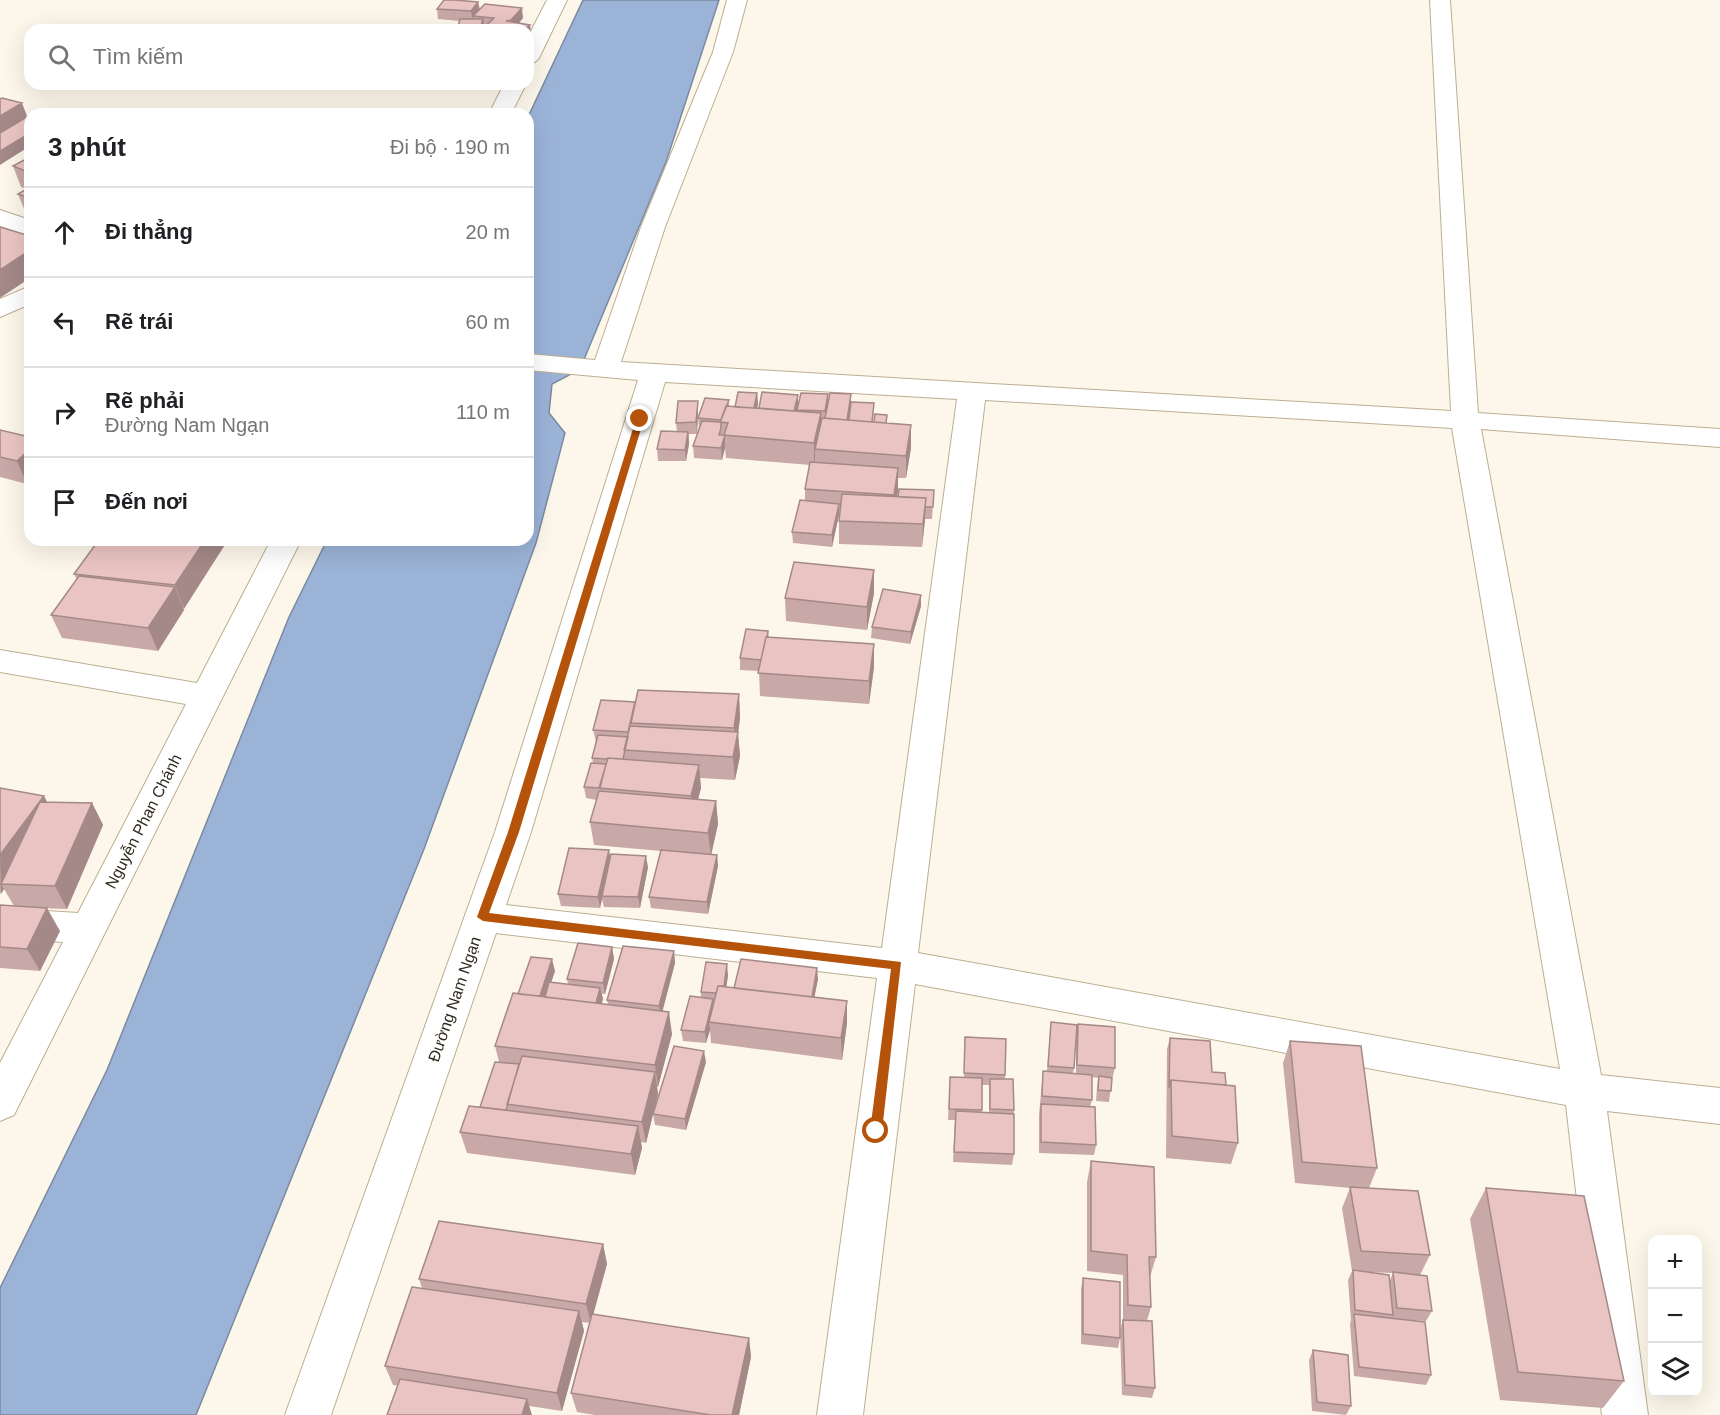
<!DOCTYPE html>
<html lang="vi">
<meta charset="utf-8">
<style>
body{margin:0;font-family:Helvetica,sans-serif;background:#f2f2f2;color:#202124}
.controls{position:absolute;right:18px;bottom:18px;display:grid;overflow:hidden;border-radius:12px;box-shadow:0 6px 24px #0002}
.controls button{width:54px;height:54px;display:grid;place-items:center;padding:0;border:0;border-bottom:2px solid #e0e0e0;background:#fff;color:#202124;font:30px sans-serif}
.stop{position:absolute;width:18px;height:18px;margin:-14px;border:4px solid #b45309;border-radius:50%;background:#fff}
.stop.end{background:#b45309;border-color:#fff;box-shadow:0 2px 6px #0008}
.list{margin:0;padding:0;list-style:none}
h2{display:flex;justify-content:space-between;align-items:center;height:78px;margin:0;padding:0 24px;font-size:26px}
h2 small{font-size:20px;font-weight:400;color:#757577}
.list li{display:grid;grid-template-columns:39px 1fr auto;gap:18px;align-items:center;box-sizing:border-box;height:90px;padding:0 24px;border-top:2px solid #e0e0e0}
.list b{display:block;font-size:22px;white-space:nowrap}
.list p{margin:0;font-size:20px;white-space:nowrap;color:#757577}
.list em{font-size:20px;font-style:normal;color:#757577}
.icon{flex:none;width:33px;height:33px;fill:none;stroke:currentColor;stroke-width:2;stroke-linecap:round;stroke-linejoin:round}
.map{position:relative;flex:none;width:1720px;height:1415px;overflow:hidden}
.search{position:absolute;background:#fff;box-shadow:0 6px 24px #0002;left:24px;top:24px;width:510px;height:66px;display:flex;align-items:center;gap:15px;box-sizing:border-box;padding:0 21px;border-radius:18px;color:#757577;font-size:22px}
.panel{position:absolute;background:#fff;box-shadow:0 6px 24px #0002;left:24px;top:108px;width:510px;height:438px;border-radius:18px}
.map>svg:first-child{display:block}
</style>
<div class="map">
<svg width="1720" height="1415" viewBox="0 0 1720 1415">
<rect width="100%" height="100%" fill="#fdf7eb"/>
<path fill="#9bb3d7" stroke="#7b8aa0" stroke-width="1.5" d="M583,0H719L666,162L583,362L577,371L552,384L549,413L565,433L536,543L424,849L196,1415H0V1288L107,1070L289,617L327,540H528V117Z"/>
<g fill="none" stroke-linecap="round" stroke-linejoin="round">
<defs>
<path id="minor" d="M547,0H567L539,58L535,62L528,64V37Z
M727,0H747L733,52L665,227L621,362L1451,411L1430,0H1450L1478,413L1720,429V447L1481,429L1601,1075L1720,1088V1124L1607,1111L1648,1415H1602L1566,1105L915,984L863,1415H817L877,978L496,933L331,1415H285L495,832L638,380L528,370V354L595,360L641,227L713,52ZM665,382L957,399L882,948L506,905L531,832ZM985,400L1452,428L1560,1069L918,953Z
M504,84H526L511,114H489Z
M0,210L30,220V236L0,226Z
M30,286V304L0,317V299Z
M271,540H301L14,1115L0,1121V1063L63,942L0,938V908L78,913L186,704L0,672V650L197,683Z"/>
</defs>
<use href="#minor" stroke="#bdae91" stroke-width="2"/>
<use href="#minor" fill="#fff" fill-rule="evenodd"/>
</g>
<path fill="#c9a9a7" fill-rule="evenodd" d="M478,2L480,9L523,18L519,23L530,25L531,35L528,30H457L460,21L438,19L437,9Z
M30,157V217L27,216L18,194L27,189L21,187L13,166Z
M757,393L758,404L757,408L798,405L828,394V402L874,403L873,422L887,415V423L911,425V448L906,478H898L897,497L934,490L932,519H925L922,547L839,544V514L832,547L793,543L792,532L805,501V489L810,465L726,458L725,448L722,460L694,458L693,446L699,428L698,418L729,400V406L735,407Z
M698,412L697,434H689V444L686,461H658L657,449L677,432L676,423Z
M0,430L30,437V481L27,484L0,477Z
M106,540H228L183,608L184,610L158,651L62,638L51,615L77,580L74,574Z
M874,593L867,630L786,621L785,598Z
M921,606L910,644L871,638L872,627Z
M768,631L769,637L874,667L869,704L760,696L759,671L740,670V658Z
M739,694L740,718L738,733L740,756L735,780L700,778L701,788L698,799L716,801L718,824L711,854L717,855L718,866L708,914L651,908L649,897L661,851L594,845L590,822L597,800L586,798L584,787L593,763L592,758L596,742L593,730L635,705Z
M0,788L47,802L92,803L103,825L67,909L39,908L60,931L40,971L0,968V905L14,906L4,889L0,894Z
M610,857L648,867L640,908L604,907L602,899L600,908L561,906L558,894Z
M612,947L614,959L605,994H602L603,999L601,1004H608L607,1000L674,951L675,963L662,1011L672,1034L658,1087H657L658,1094L646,1143L641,1142L642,1148L635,1175L467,1153L460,1132L480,1107L499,1062L495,1046L518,994L555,971L551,982L568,984L567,979Z
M728,975L726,987L734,988L818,979L814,997L847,1001V1023L842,1060L711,1043L710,1030L706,1043L683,1041L681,1030L701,997V992Z
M1051,1022L1074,1068L1073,1073L1076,1074V1035L1078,1024L1115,1068L1112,1079L1109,1102L1096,1101L1097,1087L1098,1078L1092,1077V1100L1090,1107L1096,1145L1094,1155L1039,1153V1115L1043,1071H1047Z
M965,1037L1005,1075V1079L1014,1110V1154L1012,1165L953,1162L955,1120H948L950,1077H964ZM982,1085H989V1113L982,1112Z
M1170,1038L1226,1085L1238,1143L1231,1164L1166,1158L1167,1049Z
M1290,1041L1377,1168L1369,1188L1430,1255L1420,1275L1432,1311L1426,1321L1398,1319L1431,1375L1426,1385L1354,1376L1350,1324L1351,1320L1348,1280L1352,1271L1342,1208L1350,1188L1295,1183L1283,1063ZM1365,1272L1393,1273L1390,1280Z
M706,1062L686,1130L655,1125L653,1114Z
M1091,1161L1156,1257L1150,1277L1151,1307L1147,1321L1155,1388L1152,1398L1122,1395L1120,1330L1123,1320V1275L1087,1271V1182Z
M1486,1188L1624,1381L1603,1408L1500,1400L1470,1219Z
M603,1244L607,1264L593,1314L749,1338L751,1357L739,1415H595L577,1412L571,1393L590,1323L582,1322L584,1331L562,1411L393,1385L385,1366L422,1288L419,1279Z
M1083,1278L1120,1338L1118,1348L1081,1344V1289Z
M1313,1350L1351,1406L1346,1415L1312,1411L1309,1360Z"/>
<path fill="#a48988" d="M478,2L480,12L473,16L474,20L473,22L471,11Z
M522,8L523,18L513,30L506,21Z
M483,19L485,29L480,30Z
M530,25L531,35L528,38V30H524Z
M22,103L30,124L0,142V116Z
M30,133V146L0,165V151Z
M30,250V278L0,298V270Z
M757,393L758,404L754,424L753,413Z
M828,394V406L825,423V411Z
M851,394V406L845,438V427Z
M798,395V406L794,423V411Z
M698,401V412L697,434L696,422Z
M821,413L822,436L815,449V461L814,466V443Z
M911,425V448L906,478V456Z
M688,432L689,444L686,461L685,450Z
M725,436V448L722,460L721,448Z
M30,449V481L27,484L17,461Z
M898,468V491L894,518V495Z
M926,498L925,521L922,547L923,524Z
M839,504V515L832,547V535Z
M205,540H228L184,609L175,585Z
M874,570V593L867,630V607Z
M175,587L184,610L158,651L148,628Z
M921,595V606L910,644L911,632Z
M874,644V667L869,704V681Z
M739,694L740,718L738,733L740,756L735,780L733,757L735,747L734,728Z
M699,765L701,788L693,819L691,796Z
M44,796L56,819L1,884L4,889L1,894L0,855Z
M716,801L718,824L711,856L708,833Z
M92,803L103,825L67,909L55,886Z
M609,850L611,862L602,896V899L600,908L598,897Z
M717,855L718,866L708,914L707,902Z
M646,856L648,867L640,908L638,897Z
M47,908L60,931L40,971L27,949Z
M612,947L614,959L605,994L603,983Z
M674,951L675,963L661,1017L659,1006Z
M552,959L555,971L543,1007L537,1004Z
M727,964L728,975L724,1005L723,993Z
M817,968L818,979L811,1015L810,1004Z
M600,988L603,999L596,1024L593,1012Z
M713,999L714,1010L709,1022L710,1030L706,1043L705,1032Z
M847,1001V1023L842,1060L841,1038Z
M669,1012L672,1034L658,1087L655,1065Z
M704,1051L706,1062L686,1130L685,1119Z
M655,1072L658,1094L646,1143L642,1122Z
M638,1126L642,1148L635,1175L631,1154Z
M603,1244L607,1264L591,1323L586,1304Z
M579,1311L584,1331L562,1411L557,1393Z
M749,1338L751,1357L739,1415H732Z
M527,1399L532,1415H522Z"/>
<path fill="#eac4c2" stroke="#a48988" stroke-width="1.5" d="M444,0H455L478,2L471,11L437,9Z
M485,4L522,8L511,20L506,21L530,25L524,30H481L494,18L473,16Z
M460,19H483L480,30H457Z
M2,98L22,103L0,116V99Z
M30,115V133L0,151V133Z
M30,157V173L13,166Z
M30,187V198L18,194Z
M0,227L30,236V250L0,270Z
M738,392L757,393L754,408L735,407Z
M762,392L798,395L794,411L759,408Z
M801,393L828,394L825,411L797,410Z
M830,393L851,394L847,420L825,418Z
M705,398L729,400L721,420L698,418Z
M678,401H698L696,422L676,423Z
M851,402L874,403L872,422L849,420Z
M726,406L821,413L814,443L724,435L728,423L720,422Z
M875,414L887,415L886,423L874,422Z
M822,418L911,425L906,456L815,449Z
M702,421L721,422V428L719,435H725L721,448L693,446Z
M0,430L30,437V449L17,461L0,457Z
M661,431L688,432L685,450L657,449Z
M810,462L898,468L894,495L805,489Z
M899,489L934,490L933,507H925L926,498L898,497Z
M842,494L926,498L923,524L839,521Z
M800,500L839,504L832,535L792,532Z
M106,540H205L175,585L74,574L98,541L105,542Z
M794,562L874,570L867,607L785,598Z
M79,576L175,587L148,628L51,615Z
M883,589L921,595L911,632L872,627Z
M746,629L768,631L767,637H766L761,660L740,658Z
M766,637L874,644L869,681L758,673Z
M638,690L739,694L734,728L631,723Z
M601,700L635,702L628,732L593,730Z
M630,726L738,732L733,757L624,750Z
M598,735L628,737L623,759L608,758L607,759L592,758Z
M608,758L699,765L691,796L599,788Z
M591,763L606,764L600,788L584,787Z
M0,788L44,796L0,855Z
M599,791L716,801L708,833L590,822Z
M40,802L92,803L55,886L1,884Z
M569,848L609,850L598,897L558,894Z
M661,850L717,855L707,902L649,897Z
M611,854L646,856L638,897L602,896Z
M0,905L47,908L27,949L0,947Z
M578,943L612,947L603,983L567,979Z
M623,946L674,951L659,1006L607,1000Z
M531,957L552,959L540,996L518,994Z
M741,959L817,968L812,997L734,988Z
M706,962L727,964L724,986H718L716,993L701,992Z
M549,982L600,988L596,1003L545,997Z
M718,986L847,1001L841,1038L709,1022Z
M513,993L669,1012L655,1065L495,1046Z
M690,996L713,999L705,1032L681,1030Z
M1051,1022L1077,1025L1074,1068L1048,1066Z
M1078,1024L1115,1027V1068L1077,1065Z
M965,1037L1006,1039L1005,1075L964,1073Z
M1170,1038L1210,1041L1212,1072L1225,1073L1226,1085L1171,1080L1169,1088Z
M1290,1041L1361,1046L1377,1168L1302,1162Z
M674,1046L704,1051L685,1119L653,1114Z
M522,1056L655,1072L642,1122L507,1104Z
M495,1062L519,1064L506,1110L480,1107Z
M1043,1071L1092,1075V1100L1042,1096Z
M1099,1076L1112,1078L1111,1091L1098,1090Z
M950,1077L982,1078V1110L949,1109Z
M990,1079H1013L1014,1110L990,1109Z
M1171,1080L1235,1086L1238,1143L1172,1136Z
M1041,1104L1095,1107L1096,1145L1041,1142Z
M469,1106L638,1126L631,1154L460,1132Z
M956,1111L1014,1114V1154L954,1152Z
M1091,1161L1154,1167L1156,1257H1149L1151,1307L1128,1305L1127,1255L1091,1251Z
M1350,1187L1418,1191L1430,1255L1361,1251Z
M1486,1188L1584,1196L1624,1381L1518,1372Z
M439,1221L603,1244L586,1304L419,1279Z
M1353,1270L1389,1275L1393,1315L1355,1310Z
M1393,1272L1427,1276L1432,1311L1397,1308Z
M1083,1278L1120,1282V1338L1083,1334Z
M412,1287L579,1311L557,1393L385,1366Z
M592,1314L749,1338L732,1415H711L571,1393Z
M1354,1314L1425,1322L1431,1375L1359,1367Z
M1123,1320L1152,1321L1155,1388L1125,1385Z
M1313,1350L1348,1355L1351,1406L1317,1402Z
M400,1379L527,1399L522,1415H387Z"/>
<path fill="#b45309" d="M640,417L644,419L519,832L489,913L901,962L882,1131L876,1136L870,1131L891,969L483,921L477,917L508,832L636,419Z"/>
<g text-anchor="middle" stroke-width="6" stroke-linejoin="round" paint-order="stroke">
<g font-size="16" fill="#302a1f" stroke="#fff">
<text transform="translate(143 821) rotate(-63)" y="6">Nguyễn Phan Chánh</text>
<text transform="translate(454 999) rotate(-71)" y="6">Đường Nam Ngạn</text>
</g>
</g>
</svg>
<div class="controls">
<button>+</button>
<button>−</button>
<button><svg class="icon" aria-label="layers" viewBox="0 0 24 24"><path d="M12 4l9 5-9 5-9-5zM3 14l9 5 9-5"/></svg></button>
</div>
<div class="stop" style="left:876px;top:1131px"></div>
<div class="stop end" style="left:640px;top:419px"></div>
<div class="search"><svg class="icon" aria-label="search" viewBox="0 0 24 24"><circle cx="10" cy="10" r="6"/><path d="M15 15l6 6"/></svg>Tìm kiếm</div>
<section class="panel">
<h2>3 phút<small>Đi bộ · 190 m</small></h2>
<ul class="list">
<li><svg class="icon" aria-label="ahead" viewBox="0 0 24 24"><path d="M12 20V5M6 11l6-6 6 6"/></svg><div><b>Đi thẳng</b></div><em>20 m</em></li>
<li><svg class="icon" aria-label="left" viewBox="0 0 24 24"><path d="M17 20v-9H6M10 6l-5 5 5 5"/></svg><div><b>Rẽ trái</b></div><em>60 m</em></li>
<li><svg class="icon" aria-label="right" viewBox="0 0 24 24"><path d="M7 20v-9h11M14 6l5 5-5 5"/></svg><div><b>Rẽ phải</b><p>Đường Nam Ngạn</p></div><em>110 m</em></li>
<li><svg class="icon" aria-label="arrive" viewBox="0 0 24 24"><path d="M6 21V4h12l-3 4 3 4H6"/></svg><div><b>Đến nơi</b></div></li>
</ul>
</section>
</div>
